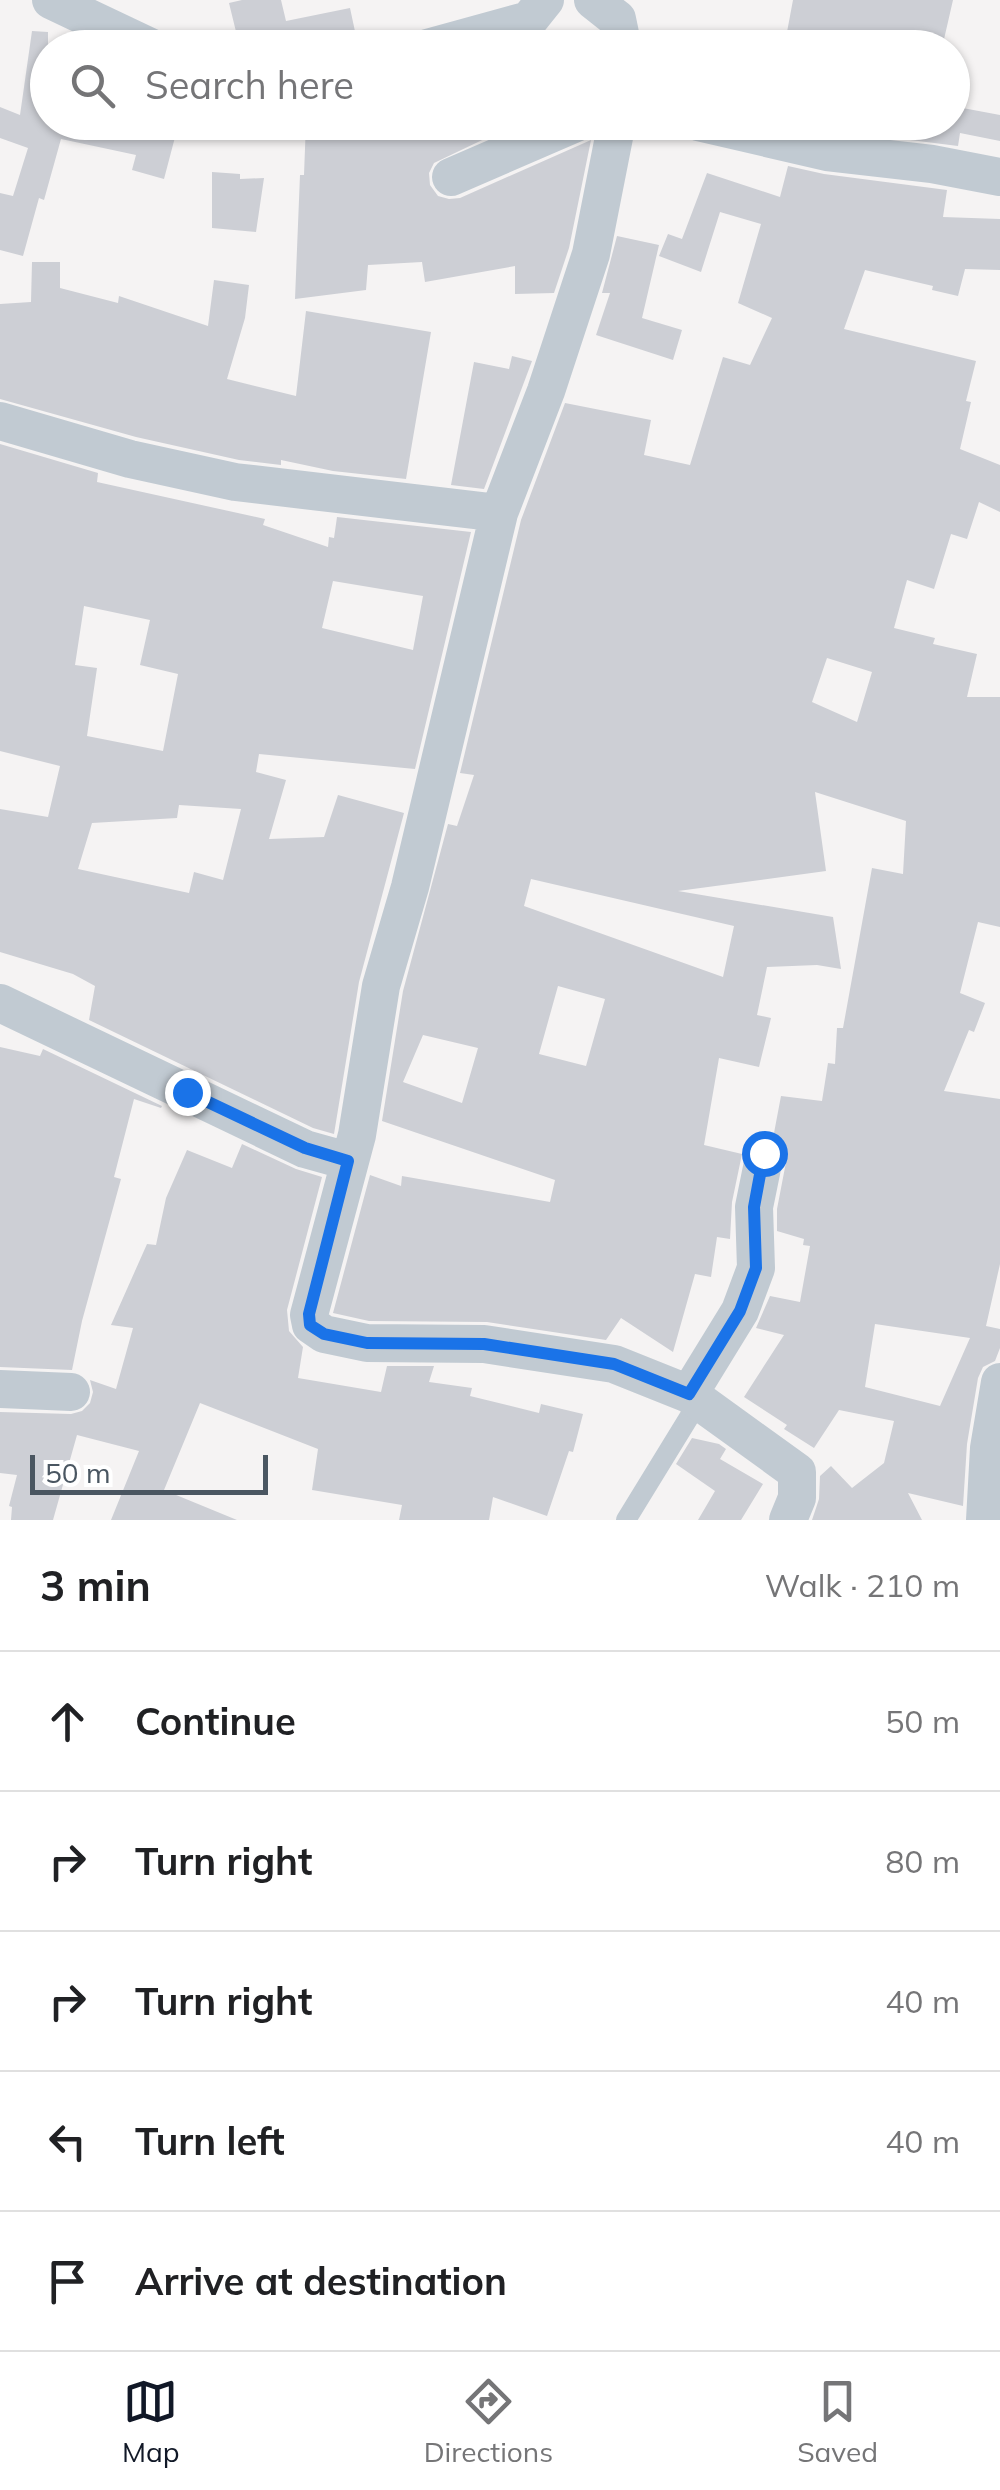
<!DOCTYPE html>
<meta charset="utf-8">
<style>
body{margin:0;font-family:Mulish,sans-serif;background:#f6f6f6;color:#202124}
.scale{position:absolute;left:30px;bottom:25px;width:238px;box-sizing:border-box;padding-left:10px;border:5px solid #4a5661;border-top:0;font-size:28px;line-height:35px;white-space:nowrap;color:#4a5661;-webkit-text-stroke:8px #fff;paint-order:stroke}
.stop{position:absolute;width:30px;height:30px;margin:-22px;border:8px solid #1a73e8;border-radius:50%;background:#fff}
.stop.end{background:#1a73e8;border-color:#fff;box-shadow:0 2px 10px #0008}
.list{margin:0;padding:0;list-style:none}
h2{display:flex;justify-content:space-between;align-items:center;height:130px;margin:0;padding:0 40px;font-size:42px}
h2 small{font-size:32px;font-weight:400;color:#757577}
.list li{display:grid;grid-template-columns:65px 1fr auto;gap:30px;align-items:center;box-sizing:border-box;height:140px;padding:0 40px;border-top:2px solid #e0e0e0}
.list b{display:block;font-size:38px;white-space:nowrap}
.list em{font-size:32px;font-style:normal;color:#757577}
.icon{flex:none;width:55px;height:55px;fill:none;stroke:currentColor;stroke-width:2;stroke-linecap:round;stroke-linejoin:round}
.map{position:relative;flex:none;width:1000px;height:1520px;overflow:hidden}
.search{position:absolute;background:#fff;box-shadow:0 2px 8px #0004;left:30px;right:30px;top:30px;height:110px;display:flex;align-items:center;gap:25px;box-sizing:border-box;padding:0 35px;border-radius:55px;color:#757577;font-size:38px}
.sheet{height:830px;background:#fff}
nav{display:flex;justify-content:space-around;align-items:center;box-sizing:border-box;height:140px;border-top:2px solid #e0e0e0;background:#fff;font-size:28px;color:#757577}
nav a{display:grid;justify-items:center;gap:5px}
nav .on{color:#111827}
.map>svg:first-child{display:block}
</style>
<div class="map">
<svg width="1000" height="1520" viewBox="0 0 1000 1520">
<rect width="100%" height="100%" fill="#f5f3f3"/>
<path fill="#cdcfd5" fill-rule="evenodd" d="M242,0H281L286,21L350,8L356,36L299,48H240L229,3Z
M793,0H953L942,48H872L842,43L841,48H784Z
M32,31L48,32V122H179L164,179L132,170L136,155L61,139L44,200L39,198L23,256L0,250V193L13,196L28,148L0,138V107L20,115Z
M952,106L1000,115V141L960,133L958,146L831,130L799,122H952Z
M306,122H520L434,163L429,173L430,185L438,196L449,199L460,198L591,140L569,248L554,293L515,294V266L425,282L422,262L368,265L366,290L295,299L300,175H304Z
M788,166L824,174L947,190L943,217L1000,219V270L965,269L958,296L932,290L933,286L865,270L844,329L976,361L966,401L971,402L960,449L1000,465V512L979,502L967,539L951,534L934,589L907,580L894,628L935,638L933,644L977,654L967,697H1000V927L978,922L960,993L985,1003L974,1032L969,1030L944,1091L1000,1099V1264L986,1326L1000,1329V1348L995,1361L983,1367L978,1378L967,1444L963,1506L908,1493L922,1520H812L819,1499L820,1476L831,1466L852,1488L884,1463L894,1421L839,1410L814,1448L784,1429L787,1425L744,1397L784,1335L756,1328L770,1296L800,1302L810,1246L803,1245L804,1239L777,1231V1209L787,1157L786,1145L774,1133L781,1096L822,1101L828,1063L835,1064L837,1028H843L872,868L903,874L906,821L815,792L826,871L678,891L833,917L841,969L817,965L767,967L757,1015L771,1018L759,1067L719,1058L704,1145L742,1154L732,1202L730,1239L717,1237L711,1277L695,1274L673,1352L621,1318L606,1340L487,1322L369,1321L333,1313L370,1175L401,1186L402,1176L550,1202L555,1180L382,1121L403,991L448,824L457,826L474,775L460,773L521,520L565,403L651,420L644,455L690,465L723,357L750,365L772,318L738,303L761,224L720,212L701,272L659,256L668,234L682,239L707,173L780,197ZM827,658L872,672L857,722L812,702ZM531,879L734,926L723,977L524,906ZM558,986L605,999L586,1066L539,1054ZM423,1035L478,1048L462,1103L403,1082ZM875,1324L970,1338L940,1406L865,1387Z
M212,172L240,174V179L264,178L256,232L212,228Z
M617,236L659,245L642,318L682,330L673,360L596,335L610,293H602Z
M32,262H60V288L118,303L119,296L208,326L214,280L249,285L245,318L227,379L296,396L306,311L431,332L406,479L333,471L281,460V465L239,460L136,437L0,399V304L31,302Z
M512,356L532,361L484,489L451,485L474,362L509,369Z
M0,444L98,473L97,482L265,519L263,525L328,547L329,537L334,538L337,517L471,532L415,769L259,754L256,772L286,780L269,839L324,837L338,795L404,813L359,982L334,1134L313,1128L89,1020L95,986L73,974L0,952V809L48,817L60,766L0,751ZM333,581L423,596L413,650L322,628ZM84,606L150,620L140,665L178,674L163,751L87,736L97,668L75,665ZM179,805L241,809L223,880L194,872L189,893L78,869L92,823L177,818Z
M0,1047L40,1056L43,1049L162,1106L161,1108L134,1099L114,1177L121,1179L82,1321L72,1370L0,1367Z
M242,1144L296,1169L322,1177L287,1310L289,1331L303,1347L298,1378L381,1392L387,1366H434L429,1382L472,1388L470,1396L539,1413L541,1404L583,1414L573,1452L569,1451L547,1516L493,1497L489,1520H399L402,1505L312,1490L318,1449L200,1403L164,1490L237,1520H111L139,1451L77,1435L53,1520H11L12,1507L9,1506L17,1475L0,1473V1412L71,1414L82,1411L90,1403L93,1392L90,1380L116,1389L133,1328L111,1325L147,1244L156,1245L166,1198L187,1150L232,1168Z
M692,1438L719,1444L726,1449L720,1459L763,1484L741,1520H698L715,1491L676,1464Z"/>
<g fill="none" stroke-linecap="round" stroke-linejoin="round">
<path stroke="#c1cad2" stroke-width="20" d="M626,1520L699,1401"/>
<path stroke="#c1cad2" stroke-width="38" d="M51,0L152,48
M593,0L617,19L623,48
M427,48L529,20L545,0
M617,122L591,254L546,391L499,513L410,887L381,986L357,1135L309,1315L311,1325L324,1334L367,1343L484,1344L614,1364L689,1394L797,1472V1498L788,1520
M698,122L827,152L932,164L1000,177
M451,177L578,122
M0,421L130,459L235,482L499,513
M0,1003L305,1149L348,1161
M0,1389L71,1392
M689,1394L740,1311L756,1268L754,1207L765,1153
M985,1520L989,1448L1000,1382"/>
</g>
<g fill="none" stroke-linecap="round" stroke-linejoin="round">
<path stroke="#1a73e8" stroke-width="12" d="M187,1092L305,1148L348,1161L309,1314L310,1325L324,1334L367,1343L484,1344L614,1364L689,1394L740,1311L756,1268L754,1207L764,1153"/>
</g>
</svg>
<div class="scale">50 m</div>
<div class="stop" style="left:764px;top:1153px"></div>
<div class="stop end" style="left:187px;top:1092px"></div>
<div class="search"><svg class="icon" aria-label="search" viewBox="0 0 24 24"><circle cx="10" cy="10" r="6"/><path d="M15 15l6 6"/></svg>Search here</div>
</div>
<section class="sheet">
<h2>3 min<small>Walk · 210 m</small></h2>
<ul class="list">
<li><svg class="icon" aria-label="ahead" viewBox="0 0 24 24"><path d="M12 20V5M6 11l6-6 6 6"/></svg><div><b>Continue</b></div><em>50 m</em></li>
<li><svg class="icon" aria-label="right" viewBox="0 0 24 24"><path d="M7 20v-9h11M14 6l5 5-5 5"/></svg><div><b>Turn right</b></div><em>80 m</em></li>
<li><svg class="icon" aria-label="right" viewBox="0 0 24 24"><path d="M7 20v-9h11M14 6l5 5-5 5"/></svg><div><b>Turn right</b></div><em>40 m</em></li>
<li><svg class="icon" aria-label="left" viewBox="0 0 24 24"><path d="M17 20v-9H6M10 6l-5 5 5 5"/></svg><div><b>Turn left</b></div><em>40 m</em></li>
<li><svg class="icon" aria-label="arrive" viewBox="0 0 24 24"><path d="M6 21V4h12l-3 4 3 4H6"/></svg><div><b>Arrive at destination</b></div></li>
</ul>
</section>
<nav>
<a class="on"><svg class="icon" aria-label="map" viewBox="0 0 24 24"><path d="M3 6l6-2 6 2 6-2v14l-6 2-6-2-6 2zM9 4v14M15 6v14"/></svg>Map</a>
<a><svg class="icon" aria-label="directions" viewBox="0 0 24 24"><path d="M12 3l9 9-9 9-9-9zM9 14v-3h6M13 9l2 2-2 2"/></svg>Directions</a>
<a><svg class="icon" aria-label="saved" viewBox="0 0 24 24"><path d="M7 4h10v16l-5-4-5 4z"/></svg>Saved</a>
</nav>
